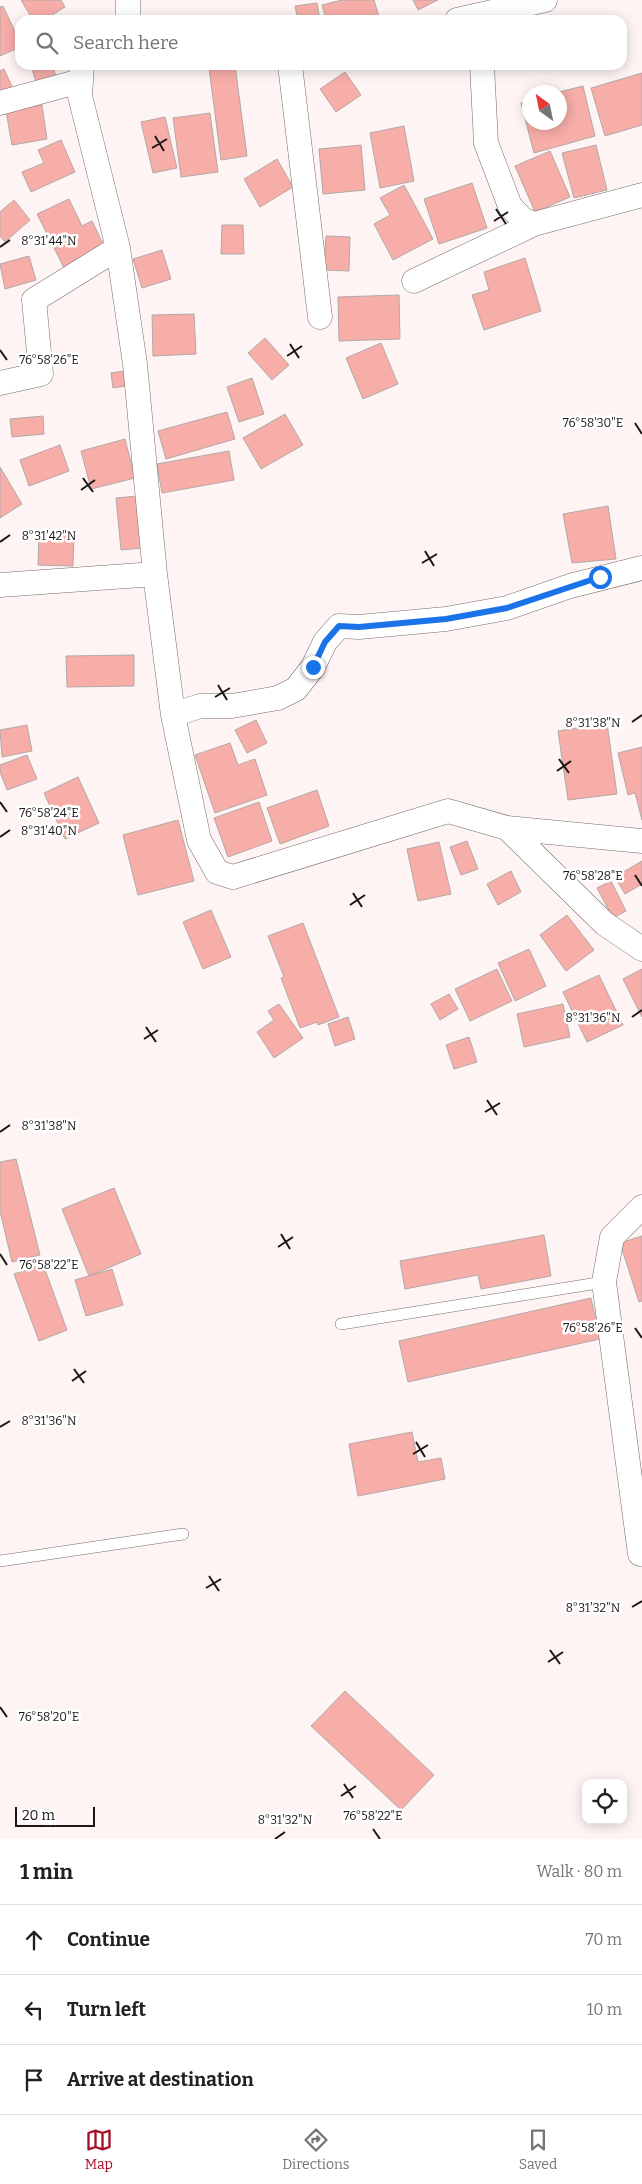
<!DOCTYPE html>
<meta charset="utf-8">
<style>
body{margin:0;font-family:Bitter,serif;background:#f2f2f2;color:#202124}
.controls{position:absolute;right:15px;bottom:15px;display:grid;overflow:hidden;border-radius:10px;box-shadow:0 2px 12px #0003}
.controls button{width:45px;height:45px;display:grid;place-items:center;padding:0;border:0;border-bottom:1px solid #e0e0e0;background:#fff;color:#202124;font:25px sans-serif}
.compass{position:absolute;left:522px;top:85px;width:45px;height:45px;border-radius:50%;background:#fff;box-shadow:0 2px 12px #0003;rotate:327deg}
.scale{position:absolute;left:15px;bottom:12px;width:80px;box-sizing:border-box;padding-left:5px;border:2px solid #1a1716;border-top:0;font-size:14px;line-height:18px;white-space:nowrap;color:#1a1716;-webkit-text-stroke:4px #fff;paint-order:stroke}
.stop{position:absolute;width:15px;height:15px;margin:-11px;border:4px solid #1a73e8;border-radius:50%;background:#fff}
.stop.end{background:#1a73e8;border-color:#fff;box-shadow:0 1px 5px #0008}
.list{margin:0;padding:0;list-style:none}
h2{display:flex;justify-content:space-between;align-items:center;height:65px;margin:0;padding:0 20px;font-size:21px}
h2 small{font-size:16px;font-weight:400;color:#757577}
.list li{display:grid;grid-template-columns:32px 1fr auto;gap:15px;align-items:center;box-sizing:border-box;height:70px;padding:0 20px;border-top:1px solid #e0e0e0}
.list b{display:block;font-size:19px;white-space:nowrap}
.list em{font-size:16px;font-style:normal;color:#757577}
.icon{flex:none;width:28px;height:28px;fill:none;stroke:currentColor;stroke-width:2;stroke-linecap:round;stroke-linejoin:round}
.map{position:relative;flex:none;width:642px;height:1839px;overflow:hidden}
.search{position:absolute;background:#fff;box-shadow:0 2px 12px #0003;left:15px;right:15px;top:15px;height:55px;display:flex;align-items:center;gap:12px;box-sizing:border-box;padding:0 18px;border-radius:15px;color:#757577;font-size:19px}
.sheet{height:275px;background:#fff}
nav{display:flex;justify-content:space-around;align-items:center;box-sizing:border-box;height:70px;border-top:1px solid #e0e0e0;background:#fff;font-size:14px;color:#757577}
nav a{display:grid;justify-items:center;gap:2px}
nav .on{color:#a70e24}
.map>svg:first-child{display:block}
</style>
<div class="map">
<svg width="642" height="1839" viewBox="0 0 642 1839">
<rect width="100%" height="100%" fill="#fdf4f3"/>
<path fill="#f7ada8" stroke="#b2a9a8" d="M21,0H61L65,7L44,20H33Z
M342,0H374L380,20H326L322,5Z
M413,0H438L418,10Z
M317,3L320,20H267L297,16L295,6Z
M3,6L20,42V47L0,56V7Z
M44,65H52L58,82L38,89L32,69Z
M227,65H235L247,156L221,160L209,68Z
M4,69L14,91L0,97V71Z
M345,72L361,95L336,112L320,89Z
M642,73V125L605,136L591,88Z
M583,86L595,136L534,153L521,103L530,100V122H560L559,92Z
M42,105L47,139L12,145L6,111Z
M210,113L218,172L181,177L173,118Z
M165,117L177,168L153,173L141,122Z
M404,126L414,181L380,188L370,133Z
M61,140L75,172L31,192L22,172L44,163L38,150Z
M361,145L365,190L323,194L319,149Z
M596,145L607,190L574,198L562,153Z
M550,151L570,197L535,212L515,166Z
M277,159L293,187L260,207L244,179Z
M472,183L487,228L439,244L424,199Z
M404,185L433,239L393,260L374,224L390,215L380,198Z
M69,199L82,226L92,221L105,248L64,268L37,214Z
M14,200L30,220L5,242L0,236V212Z
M222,225H243L244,254H221Z
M326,236L350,237L349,271L324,270Z
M162,250L171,279L142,288L133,259Z
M29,256L36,280L5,289L0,264Z
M525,258L541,311L484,330L472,295L489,290L484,272Z
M399,295L400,339L339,341L338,297Z
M194,314L196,354L153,356L152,315Z
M265,338L289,365L272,380L248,353Z
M381,343L398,384L363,399L346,358Z
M130,370L132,385L113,388L111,373Z
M252,378L264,414L239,422L227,387Z
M227,412L235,439L166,459L158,431Z
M285,414L303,445L261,469L243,438Z
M43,416L44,434L12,437L10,419Z
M125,439L135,478L91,489L81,451Z
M60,445L69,471L29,486L20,460Z
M229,451L234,480L162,493L157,464Z
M0,467L22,504L0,518Z
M137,496L142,548L121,550L116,498Z
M608,506L616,559L572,563L563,514Z
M39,533L74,534L73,566L38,565Z
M134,655V686L67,687L66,656Z
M256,720L267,743L247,753L235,730Z
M607,723L617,794L568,800L558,731Z
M27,725L32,751L2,757L0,730Z
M230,743L238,765L255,759L267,795L215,813L195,755Z
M642,747V820L635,793L628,795L618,753Z
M27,755L37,779L7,790L0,772V765Z
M78,777L99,823L65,839L44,793Z
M317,790L329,826L280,844L267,808Z
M259,802L272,841L228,857L214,818Z
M178,820L194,881L138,895L123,835Z
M467,841L478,869L461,875L450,847Z
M439,842L451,894L418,901L407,849Z
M642,861V884L625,894L615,877Z
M511,871L521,892L498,905L487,884Z
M611,881L626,911L613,918L597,888Z
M211,910L231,957L203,969L183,922Z
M567,915L594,950L566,971L540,935Z
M303,923L339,1017L318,1025L317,1022L300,1028L281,978L284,977L268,936Z
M529,949L546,986L515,1001L498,963Z
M497,969L512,1001L470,1021L455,989Z
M642,969V1017L623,979Z
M599,975L623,1025L587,1042L563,992Z
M449,994L458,1009L440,1020L431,1004Z
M279,1004L303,1038L274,1058L257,1032L274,1020L268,1011Z
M563,1004L570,1037L524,1047L517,1014Z
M348,1017L355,1039L335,1046L328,1024Z
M469,1037L477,1062L454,1069L446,1045Z
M16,1159L40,1255L12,1262L0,1211V1162Z
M114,1188L141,1254L89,1276L62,1209Z
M544,1235L551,1276L481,1289L478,1275L405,1289L400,1261Z
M642,1236V1301L639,1302L620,1243Z
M43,1264L67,1330L39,1341L14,1274Z
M112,1269L123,1305L86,1316L75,1280Z
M591,1298L600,1339L408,1382L399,1341Z
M412,1432L418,1462L441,1458L445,1479L358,1496L349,1444Z
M345,1691L434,1775L401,1810L311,1726Z"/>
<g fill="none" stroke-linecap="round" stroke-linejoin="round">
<defs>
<path id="service" d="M341,1324L604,1282
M0,1561L183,1534"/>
<path id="minor" d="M128,20V0
M457,20L545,0
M82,65L80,96L118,248L135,364L155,574
M290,65L320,317
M482,65L486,143L510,206L522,219L534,224
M0,103L80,81
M414,281L534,224L642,195
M0,383L41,374L34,300L118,248
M0,585L155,574L173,715L199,840L217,872L233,877L448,811L507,828L642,841
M173,715L200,706H232L278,698L296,689L313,667L325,642L339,626L359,627L446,619L507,608L570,586L642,568
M507,828L605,924L642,949
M640,1554L604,1282L612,1237L642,1207"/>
</defs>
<use href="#service" stroke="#756d6c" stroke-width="12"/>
<use href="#minor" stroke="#756d6c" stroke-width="25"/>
<use href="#service" stroke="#fff" stroke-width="11"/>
<use href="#minor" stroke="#fff" stroke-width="24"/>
</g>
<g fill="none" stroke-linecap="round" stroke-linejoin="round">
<path stroke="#1a73e8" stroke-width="6" d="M313,667L325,642L339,626L359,627L446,619L507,608L600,577"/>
</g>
<path fill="none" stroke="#1a1716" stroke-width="2" d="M155,136L164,151M152,148L167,139M496,209L506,224M494,221L508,212M0,247L10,240M290,344L299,358M0,350L7,360M287,356L302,346M635,423L642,434M83,478L93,492M81,490L95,480M0,542L10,535M425,551L434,566M422,563L437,554M218,685L227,700M215,697L230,688M632,722L642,715M559,759L569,773M557,771L571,761M0,802L7,812M0,837L10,830M635,875L642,886M353,893L362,907M350,905L365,895M632,1017L642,1010M146,1027L156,1042M144,1039L158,1030M487,1100L497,1115M485,1112L500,1103M0,1132L10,1125M281,1234L290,1249M278,1247L293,1237M0,1254L7,1265M635,1328L642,1338M74,1369L84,1383M72,1381L86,1371M0,1427L10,1421M416,1442L425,1457M413,1454L428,1445M209,1576L219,1591M206,1588L221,1579M632,1607L642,1601M550,1650L560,1664M548,1662L563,1652M0,1707L7,1717M344,1784L353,1798M341,1796L356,1786M373,1829L380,1839M275,1839L285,1832"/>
<g font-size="12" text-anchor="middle" fill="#1a1716" stroke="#fff" stroke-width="5" stroke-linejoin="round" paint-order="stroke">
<text x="49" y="245">8°31'44"N</text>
<text x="49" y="364">76°58'26"E</text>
<text x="593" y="427">76°58'30"E</text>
<text x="49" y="540">8°31'42"N</text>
<text x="593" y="727">8°31'38"N</text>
<text x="49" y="817">76°58'24"E</text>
<text x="49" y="835">8°31'40"N</text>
<text x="593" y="880">76°58'28"E</text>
<text x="593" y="1022">8°31'36"N</text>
<text x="49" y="1130">8°31'38"N</text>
<text x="49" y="1269">76°58'22"E</text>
<text x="593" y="1332">76°58'26"E</text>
<text x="49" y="1425">8°31'36"N</text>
<text x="593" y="1612">8°31'32"N</text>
<text x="49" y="1721">76°58'20"E</text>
<text x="373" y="1820">76°58'22"E</text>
<text x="285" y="1824">8°31'32"N</text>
</g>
</svg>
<div class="controls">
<button><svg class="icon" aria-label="locate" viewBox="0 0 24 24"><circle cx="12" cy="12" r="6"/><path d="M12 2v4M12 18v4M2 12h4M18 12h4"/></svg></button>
</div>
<svg class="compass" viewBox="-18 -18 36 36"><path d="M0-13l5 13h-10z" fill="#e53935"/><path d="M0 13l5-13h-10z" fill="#757577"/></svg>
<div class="scale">20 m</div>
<div class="stop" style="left:600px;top:577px"></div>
<div class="stop end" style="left:313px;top:667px"></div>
<div class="search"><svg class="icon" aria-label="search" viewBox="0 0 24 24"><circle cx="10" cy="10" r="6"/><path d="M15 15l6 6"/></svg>Search here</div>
</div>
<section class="sheet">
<h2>1 min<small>Walk · 80 m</small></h2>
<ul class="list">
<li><svg class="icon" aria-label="ahead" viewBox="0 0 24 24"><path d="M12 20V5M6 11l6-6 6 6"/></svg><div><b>Continue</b></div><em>70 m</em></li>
<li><svg class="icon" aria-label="left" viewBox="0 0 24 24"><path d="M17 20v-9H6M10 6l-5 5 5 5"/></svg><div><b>Turn left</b></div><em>10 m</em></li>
<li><svg class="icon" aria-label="arrive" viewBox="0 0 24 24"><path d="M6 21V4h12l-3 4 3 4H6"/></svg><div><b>Arrive at destination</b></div></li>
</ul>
</section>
<nav>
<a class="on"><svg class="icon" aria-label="map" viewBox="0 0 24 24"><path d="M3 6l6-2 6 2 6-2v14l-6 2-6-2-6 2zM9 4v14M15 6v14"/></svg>Map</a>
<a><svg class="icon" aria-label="directions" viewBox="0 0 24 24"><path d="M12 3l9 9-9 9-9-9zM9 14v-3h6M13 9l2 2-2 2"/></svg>Directions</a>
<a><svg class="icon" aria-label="saved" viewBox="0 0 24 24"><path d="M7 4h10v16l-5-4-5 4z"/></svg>Saved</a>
</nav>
